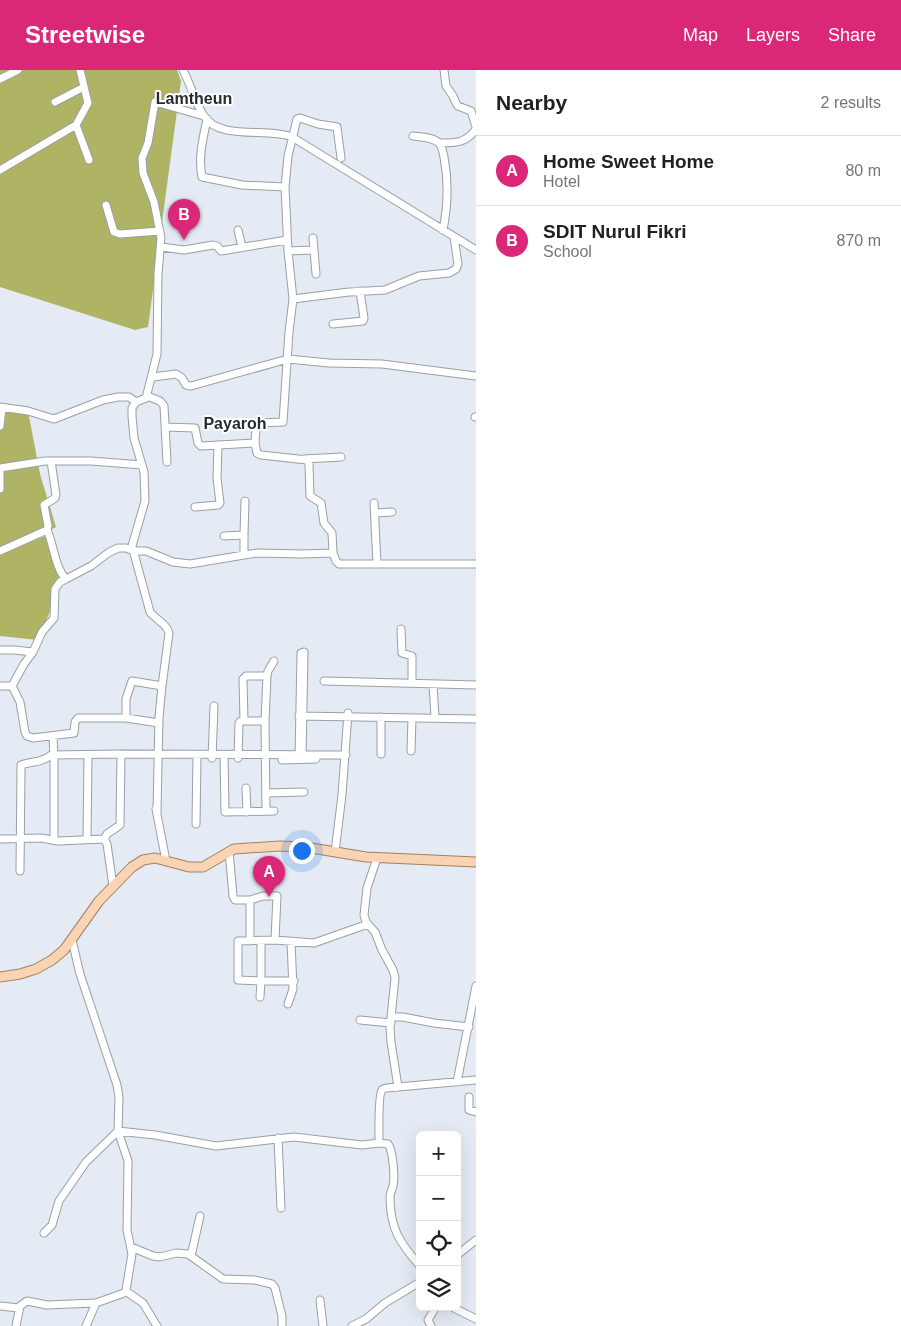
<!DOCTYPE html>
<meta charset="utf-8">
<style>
body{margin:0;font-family:Helvetica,sans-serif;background:#f6f6f6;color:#202124}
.controls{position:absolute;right:15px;bottom:15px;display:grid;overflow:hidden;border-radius:8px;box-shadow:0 5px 20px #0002}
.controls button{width:45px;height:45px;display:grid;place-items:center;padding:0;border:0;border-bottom:1px solid #e0e0e0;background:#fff;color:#202124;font:25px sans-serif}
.you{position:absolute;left:301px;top:780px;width:18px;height:18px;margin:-12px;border:4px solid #fff;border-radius:50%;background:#1a73e8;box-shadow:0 0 0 8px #1a73e833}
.badge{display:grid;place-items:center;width:32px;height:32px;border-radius:50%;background:#db2777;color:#fff;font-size:16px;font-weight:700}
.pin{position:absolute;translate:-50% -41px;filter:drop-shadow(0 1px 2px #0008)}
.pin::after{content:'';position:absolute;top:26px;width:18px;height:15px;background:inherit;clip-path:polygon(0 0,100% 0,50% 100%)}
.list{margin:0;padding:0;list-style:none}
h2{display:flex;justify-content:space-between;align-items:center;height:65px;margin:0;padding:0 20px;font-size:21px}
h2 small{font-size:16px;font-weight:400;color:#757577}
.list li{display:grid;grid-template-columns:32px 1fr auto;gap:15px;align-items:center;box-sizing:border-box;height:70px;padding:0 20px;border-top:1px solid #e0e0e0}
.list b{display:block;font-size:19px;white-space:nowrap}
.list p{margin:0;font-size:16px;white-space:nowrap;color:#757577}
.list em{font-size:16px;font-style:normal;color:#757577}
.icon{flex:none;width:28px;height:28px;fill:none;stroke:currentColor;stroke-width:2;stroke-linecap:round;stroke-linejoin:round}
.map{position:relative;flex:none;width:476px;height:1256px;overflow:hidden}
header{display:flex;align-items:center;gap:30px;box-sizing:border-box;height:70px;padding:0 25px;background:#db2777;color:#fff}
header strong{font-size:24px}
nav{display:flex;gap:28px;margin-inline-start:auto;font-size:18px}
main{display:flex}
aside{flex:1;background:#fff}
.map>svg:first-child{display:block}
</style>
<header>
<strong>Streetwise</strong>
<nav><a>Map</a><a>Layers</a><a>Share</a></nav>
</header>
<main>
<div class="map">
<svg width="476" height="1256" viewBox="0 0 476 1256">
<rect width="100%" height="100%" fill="#e4ebf4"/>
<path fill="#aeb463" d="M0,0H177L181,11L148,257L135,260L0,217Z
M0,337L28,341L40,404L56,457L30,471L46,466L64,508L38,570L0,566Z"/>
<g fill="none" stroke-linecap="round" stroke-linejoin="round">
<defs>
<path id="minor" d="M80,0L88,33L76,55L89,90
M183,0C191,15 195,33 204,46C220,71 267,57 292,67L476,180
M444,0L446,16L453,26L455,31L458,36L471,41L476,57
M0,9L18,0
M55,32L84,17
M207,49C203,69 198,87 202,107L242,115L285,117
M413,66C420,67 433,67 439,73C442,76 443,82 444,87C449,113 448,135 443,160
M440,73C456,73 466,73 476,59
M341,88L337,57L318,54L300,48L297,49L288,86L285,117L288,181L293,229L349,222L385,220L419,206L449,203L456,199L458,194L454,167
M0,100L76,55
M106,135L114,162L120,164L160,161
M238,160L242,177
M313,168L316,204
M161,177L184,180L213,175L217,176L221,181L287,170
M288,181L314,180
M333,254L363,251L364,248L360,221
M153,307L176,304L182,308L186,315L191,316L288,289L329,293L382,294L476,306
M146,328L147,326L160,331L164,336L167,392
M0,337L28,341L54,349L103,330L118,327H129L136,332
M475,347H476
M0,356L2,338
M165,357L195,358L198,373L201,376L255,373L257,383L261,385L307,390L309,394L310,426L321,433L324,453L332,463L333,483L336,491L339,494H476
M255,373L256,358L259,353L283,352L289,262L293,229
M304,389L341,387
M0,398L45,391H91L142,395
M0,401V419
M374,433L377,494
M195,437L218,435L220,433L217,408L218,375
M375,443L392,442
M47,460C54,475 55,498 66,509L91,496L108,483L118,478H126L134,481H146L173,492L190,494L244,485V465L224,466
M244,465L245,431
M0,481L47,460L48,456L44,435L55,428L56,425L51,391
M244,485L258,483L302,484L333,483
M401,559L402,583L412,586V613
M0,580H14L33,582
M324,611L476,615
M433,614L435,648
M0,616H12L20,632L25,662L27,666L33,668L74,663L75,652L78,648H126L159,653
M12,616L24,594L33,582L42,562L54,548L55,519L60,512L66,509
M299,646L476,649
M126,648V629L132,611L162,616
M244,651L243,609L246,606H267
M53,666L54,686V770
M411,681L412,648
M381,684V647
M224,685L225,742L274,741
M212,688L214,636
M238,688L239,653L241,651H265
M299,689L301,583L304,582L302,688
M282,690L316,689
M246,718L247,742
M267,723L304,722
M156,739L166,791
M266,741L265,651L267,606L268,601L274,591
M157,742L159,647L162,616L169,563C167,554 155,549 150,542L132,476L145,431L144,402L134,368L132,346V338L136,332L146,328L157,284L158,204L161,168L154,132L143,103L142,88L148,73L155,32L204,46
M196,754L197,685
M0,769L41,768L58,771L104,769L107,774L113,816
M87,769L88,685
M104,770L107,764L120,755L121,684
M229,781L233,826L235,830H250V871
M335,782L342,725L348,643
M377,788L367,818L364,845L366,852L375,862L382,880L393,900L395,908L390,957L391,972L398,1017L476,1010
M20,801L21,699V695C31,691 42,693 51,685L121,684L346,685
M250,830L263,826H277L275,870
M72,870L80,904L117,1015L119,1027L118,1061L128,1091L127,1160L132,1184L126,1220L127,1222L143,1233L157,1256
M261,871V911L238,910V871L275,870L314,873L368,854
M260,927L261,911H294
M288,934L293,919L291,871
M391,947H403L434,953L469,957
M360,950L391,953
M457,1012L476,916
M398,1017C394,1018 384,1017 382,1020C378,1025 379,1065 379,1073L388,1074C393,1080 395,1108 393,1116C392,1120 390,1123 390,1127C390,1159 400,1173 420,1196
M469,1027V1040L476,1042
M278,1068L281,1138
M44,1163L52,1155L59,1131L86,1092L118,1061L155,1065L216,1076L294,1067L362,1075L379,1073
M131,1177L153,1186L160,1187L176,1183L188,1184L223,1209L254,1210L272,1214L275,1218L282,1246V1256
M457,1185L476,1170
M191,1186L200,1146
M320,1230L323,1256
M0,1236L19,1238
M452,1237L476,1249
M16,1256L20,1236L27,1231L47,1235L96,1233L127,1222
M86,1256L96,1233
M352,1256L366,1249L385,1233L420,1212
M431,1256L428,1250L436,1237"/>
<path id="major" d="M0,907L20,904L36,899L52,890L64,880L99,831L132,797L143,790L155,788L189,797H203L234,779L280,776L305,777L366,787L476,792"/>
</defs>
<use href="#minor" stroke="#989fa7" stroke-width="9"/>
<use href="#major" stroke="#a67f5d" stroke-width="11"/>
<use href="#minor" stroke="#fff" stroke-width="7"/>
<use href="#major" stroke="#f9d4b4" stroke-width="9"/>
</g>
<g text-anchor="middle" stroke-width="4" stroke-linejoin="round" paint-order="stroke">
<g font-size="16" font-weight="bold" fill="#262b32" stroke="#fff">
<text x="194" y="34">Lamtheun</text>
<text x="235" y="359">Payaroh</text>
</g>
</g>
</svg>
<div class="controls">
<button>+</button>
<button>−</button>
<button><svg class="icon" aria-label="locate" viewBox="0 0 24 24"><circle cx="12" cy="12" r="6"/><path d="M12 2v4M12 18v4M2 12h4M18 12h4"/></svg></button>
<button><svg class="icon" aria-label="layers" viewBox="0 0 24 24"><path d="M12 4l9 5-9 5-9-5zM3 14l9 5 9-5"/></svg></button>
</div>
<div class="you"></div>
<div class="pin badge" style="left:269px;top:827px">A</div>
<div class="pin badge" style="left:184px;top:170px">B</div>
</div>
<aside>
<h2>Nearby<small>2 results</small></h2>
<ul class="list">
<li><span class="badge">A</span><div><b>Home Sweet Home</b><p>Hotel</p></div><em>80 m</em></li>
<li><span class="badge">B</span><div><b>SDIT Nurul Fikri</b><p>School</p></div><em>870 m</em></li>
</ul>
</aside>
</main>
